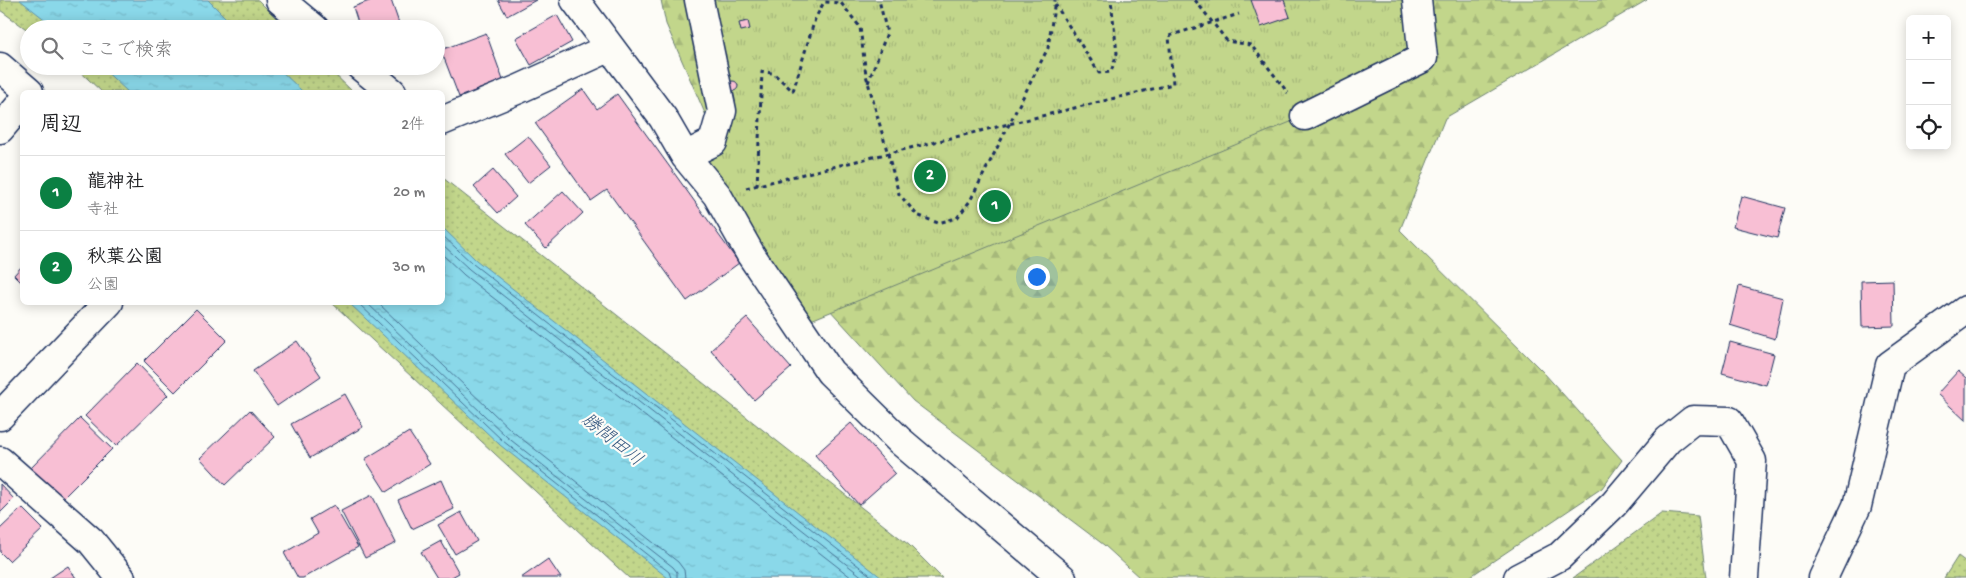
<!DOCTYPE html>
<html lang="ja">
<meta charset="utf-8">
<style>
body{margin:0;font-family:"Gochi Hand","Klee One",sans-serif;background:#f6f6f6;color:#202124}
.controls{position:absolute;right:15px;top:15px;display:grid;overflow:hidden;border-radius:8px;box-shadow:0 2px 12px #0003}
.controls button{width:45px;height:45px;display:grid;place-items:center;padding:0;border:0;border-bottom:1px solid #e0e0e0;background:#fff;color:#202124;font:25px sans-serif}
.you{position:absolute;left:1036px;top:276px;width:18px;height:18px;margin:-12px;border:4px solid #fff;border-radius:50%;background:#1a73e8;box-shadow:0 0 0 8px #1a73e833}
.badge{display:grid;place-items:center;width:32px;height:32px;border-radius:50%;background:#0b8043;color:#fff;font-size:16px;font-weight:700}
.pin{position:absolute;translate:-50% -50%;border:2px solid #fff;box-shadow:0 1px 5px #0006}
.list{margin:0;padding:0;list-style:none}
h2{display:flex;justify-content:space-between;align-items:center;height:65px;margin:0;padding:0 20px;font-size:21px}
h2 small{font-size:16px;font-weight:400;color:#757577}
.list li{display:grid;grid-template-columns:32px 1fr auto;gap:15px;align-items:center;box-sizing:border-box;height:75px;padding:0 20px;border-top:1px solid #e0e0e0}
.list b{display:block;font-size:19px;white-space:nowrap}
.list p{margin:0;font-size:16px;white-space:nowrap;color:#757577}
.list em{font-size:16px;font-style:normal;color:#757577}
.icon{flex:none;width:28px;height:28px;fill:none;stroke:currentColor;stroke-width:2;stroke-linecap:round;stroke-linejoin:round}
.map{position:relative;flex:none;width:1966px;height:578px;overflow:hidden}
.search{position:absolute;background:#fff;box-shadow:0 2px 12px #0003;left:20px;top:20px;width:425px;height:55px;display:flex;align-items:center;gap:12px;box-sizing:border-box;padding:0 18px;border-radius:28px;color:#757577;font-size:19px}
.panel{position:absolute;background:#fff;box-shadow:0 2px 12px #0003;left:20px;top:90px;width:425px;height:215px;border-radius:8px}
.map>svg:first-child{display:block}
</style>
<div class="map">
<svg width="1966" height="578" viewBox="0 0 1966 578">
<defs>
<pattern id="grass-dots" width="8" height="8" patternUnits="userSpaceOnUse" patternTransform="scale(1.25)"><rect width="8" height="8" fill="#c2d68b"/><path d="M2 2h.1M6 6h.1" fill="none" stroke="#a6b87a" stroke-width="1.8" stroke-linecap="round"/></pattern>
<pattern id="forest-firs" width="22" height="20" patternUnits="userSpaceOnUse" patternTransform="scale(1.25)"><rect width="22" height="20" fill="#c2d68b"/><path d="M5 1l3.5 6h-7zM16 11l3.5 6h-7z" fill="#a6b87a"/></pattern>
<pattern id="park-tufts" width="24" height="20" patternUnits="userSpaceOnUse" patternTransform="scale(1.25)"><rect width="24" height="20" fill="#c2d68b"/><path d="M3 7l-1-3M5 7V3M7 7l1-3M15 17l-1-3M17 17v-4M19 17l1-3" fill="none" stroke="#a6b87a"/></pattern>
<pattern id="water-ripples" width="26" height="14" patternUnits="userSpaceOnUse" patternTransform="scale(1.25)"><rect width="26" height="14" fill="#8ad8e9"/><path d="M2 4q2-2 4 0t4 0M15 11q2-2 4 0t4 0" fill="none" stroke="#76baca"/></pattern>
</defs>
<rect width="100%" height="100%" fill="#fdfcf7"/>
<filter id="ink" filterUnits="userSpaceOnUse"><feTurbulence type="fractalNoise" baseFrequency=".02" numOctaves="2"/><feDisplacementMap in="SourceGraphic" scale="10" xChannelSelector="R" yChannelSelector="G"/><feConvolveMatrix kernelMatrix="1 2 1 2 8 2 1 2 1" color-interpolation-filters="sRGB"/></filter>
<g filter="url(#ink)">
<path fill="url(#grass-dots)" stroke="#6e8274" d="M0,0H258L287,29H29V31L0,10Z
M74,66H326L353,92H102Z
M443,178L909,545L942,578H629L332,303L442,302Z
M1662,513L1698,516L1706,578H1573Z
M1958,556L1966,562V578H1944Z"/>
<path fill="url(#forest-firs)" stroke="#6e8274" d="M661,0H1647L1445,118L1400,230L1544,373L1622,460L1602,488L1468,578H1140L1104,545L913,401L755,228L666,24Z"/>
<path fill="url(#park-tufts)" stroke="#6e8274" d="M699,0H1417L1423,58L1305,116L799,325L685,156L713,142Z"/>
<path fill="url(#water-ripples)" stroke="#5e94b1" d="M20,0H208L237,29H57Z
M100,66H276L303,92H128Z
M443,228L476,260L882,578H668L500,445L349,303L442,302Z"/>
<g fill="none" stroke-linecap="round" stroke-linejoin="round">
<path stroke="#477396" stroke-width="1" d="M442,235L473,264L874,578
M442,244L469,269L864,578
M442,254L464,275L852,578
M357,302L503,441L669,572L671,578
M366,302L507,437L673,567L677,572V578
M377,302L512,431L678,562L684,570L685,578"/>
</g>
<path fill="#f8bfd4" stroke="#1b2f5e" d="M372,0H391L401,29H360L353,7Z
M498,0H536L507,16Z
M1251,0H1284L1290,17L1261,27Z
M557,15L572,42L531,65L516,38Z
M748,21L750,29L741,31L739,23Z
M486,33L503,80L459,97L441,50Z
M728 86a5 5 0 1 1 10 0a5 5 0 1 1-10 0Z
M583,89L597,109L617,94L739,263L687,301L607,190L591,201L535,123Z
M528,136L551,165L528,183L505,154Z
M493,170L516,197L498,213L474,187Z
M563,191L583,213L546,248L525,225Z
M1741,196L1785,208L1777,238L1733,227Z
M22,266V283L14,275Z
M1893,280L1894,326L1862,327L1861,281Z
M1739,286L1783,298L1775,339L1730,325Z
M196,309L227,340L175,392L144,361Z
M747,318L791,368L754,400L711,350Z
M297,341L321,376L277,406L253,371Z
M1730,342L1774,354L1766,385L1722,373Z
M137,363L168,395L116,446L85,416Z
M1958,371L1966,378V421L1937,394Z
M345,394L363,427L310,458L291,424Z
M250,410L275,437L225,485L200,458Z
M80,418L112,449L60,501L29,470Z
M851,423L895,473L859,505L815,455Z
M409,432L430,464L386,492L365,459Z
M441,480L454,509L412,529L398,500Z
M0,484L14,499L0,513Z
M372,495L396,543L365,558L341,511Z
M334,505L358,547L303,578H298L284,553L318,533L310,519Z
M22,508L43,529L9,561L0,552V529Z
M461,512L477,541L455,554L438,525Z
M441,541L459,573L450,578H437L421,552Z
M548,559L561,578H521Z
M68,566L76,578H50Z"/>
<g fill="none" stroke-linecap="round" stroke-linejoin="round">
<defs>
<path id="minor" d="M280,0L315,29
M575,0L663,118L685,156L717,195L751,255L830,372L899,440L1062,578
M360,66L392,92
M0,67L29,92
M1305,116L1423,58L1417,0
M442,121L519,89L609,48
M0,129L22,103
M685,156L713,142L722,111L699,0
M0,416L109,302
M0,461L91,541L121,578
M1518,578L1560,556L1614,504L1668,440L1693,420L1729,421L1752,461L1744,578
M1823,578L1857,506L1890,365L1966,310"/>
</defs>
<use href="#minor" stroke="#1b2f5e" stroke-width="31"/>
<path stroke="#1b2f5e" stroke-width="3" stroke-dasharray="4 4" stroke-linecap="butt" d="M1195,0L1227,41L1251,45L1288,93
M1055,4L1099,73L1111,72L1117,53L1111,0
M868,83L887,33L879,0
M757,186L762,72L773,73L793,91L815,19L824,2L841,3L860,27L866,75L899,194L917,215L938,223L957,218L970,201L1048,48L1055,0
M746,188L1173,84L1169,36L1239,14"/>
<use href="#minor" stroke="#fdfcf7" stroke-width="28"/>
</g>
</g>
<g text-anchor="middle" stroke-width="4.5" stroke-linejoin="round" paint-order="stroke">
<g font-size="18" font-style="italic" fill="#375981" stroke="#fdfcf7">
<text transform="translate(613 439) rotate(39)" y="6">勝間田川</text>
</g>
</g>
</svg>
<div class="controls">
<button>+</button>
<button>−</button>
<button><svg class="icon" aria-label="locate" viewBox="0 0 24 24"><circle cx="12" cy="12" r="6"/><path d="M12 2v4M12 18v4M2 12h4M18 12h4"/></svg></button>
</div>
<div class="you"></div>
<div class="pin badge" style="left:995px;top:206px">1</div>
<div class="pin badge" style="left:930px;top:176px">2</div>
<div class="search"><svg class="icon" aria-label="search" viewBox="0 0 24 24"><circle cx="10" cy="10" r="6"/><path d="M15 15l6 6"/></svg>ここで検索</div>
<section class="panel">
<h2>周辺<small>2件</small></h2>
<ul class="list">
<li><span class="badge">1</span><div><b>龍神社</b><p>寺社</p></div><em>20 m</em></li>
<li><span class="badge">2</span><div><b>秋葉公園</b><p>公園</p></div><em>30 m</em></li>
</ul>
</section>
</div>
